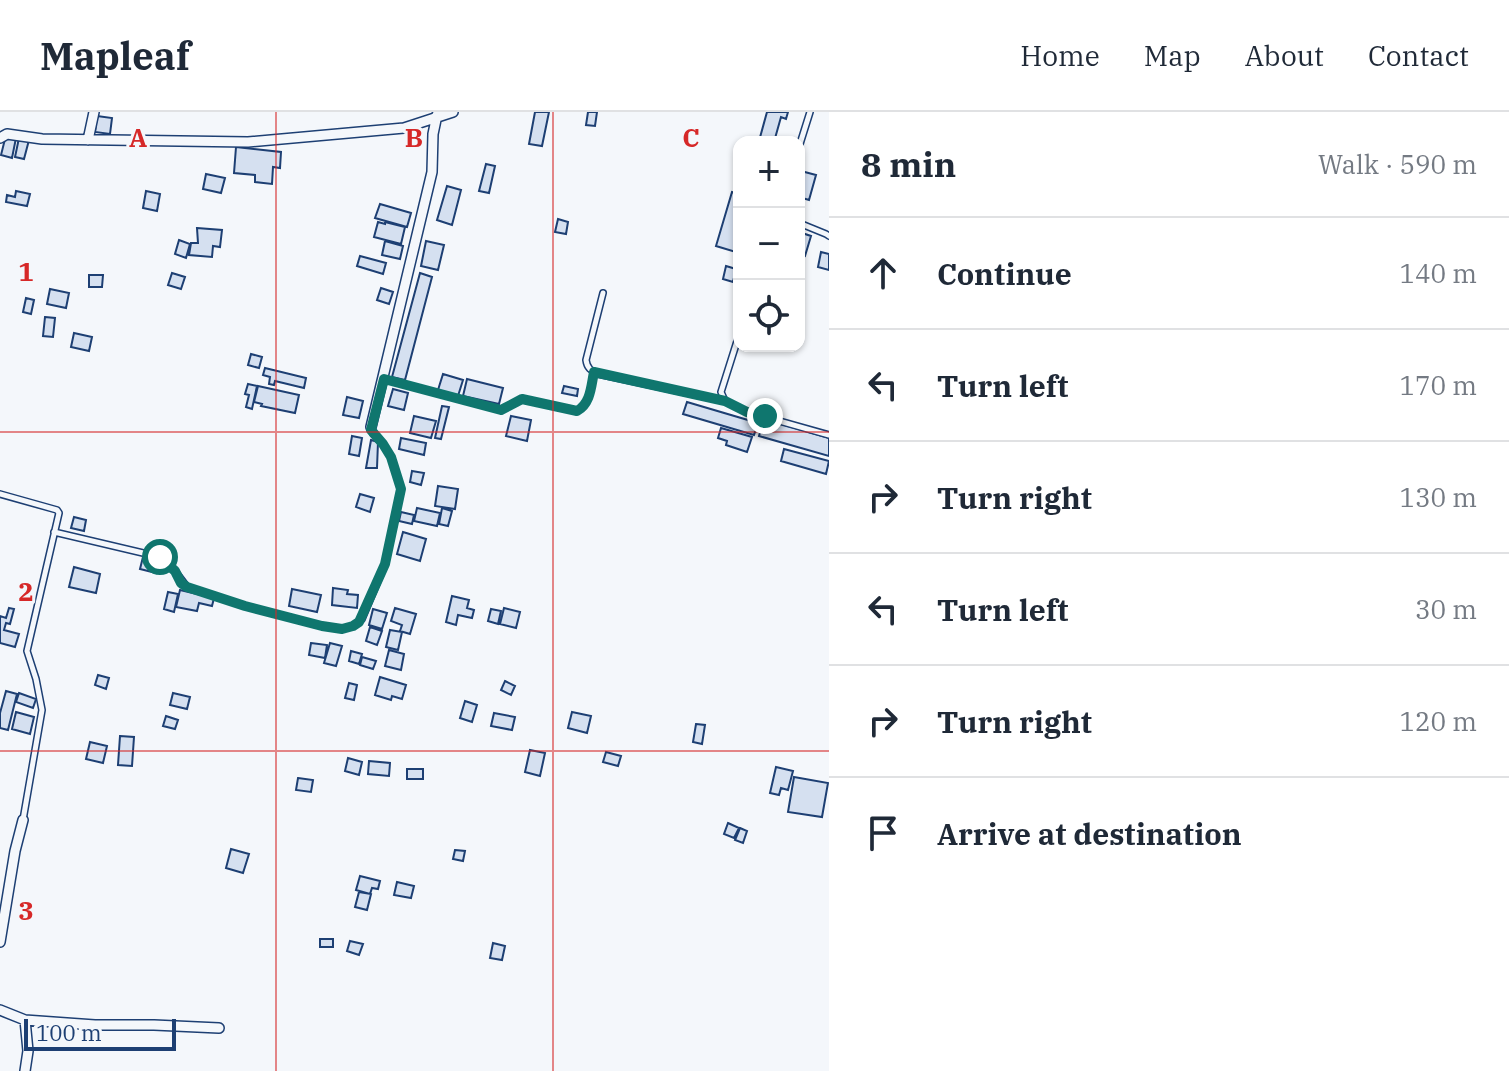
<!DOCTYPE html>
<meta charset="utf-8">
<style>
body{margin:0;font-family:"IBM Plex Serif",serif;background:#f6f6f7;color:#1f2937}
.controls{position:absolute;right:24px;top:24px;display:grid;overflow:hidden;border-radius:16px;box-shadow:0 2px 6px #0004}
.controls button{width:72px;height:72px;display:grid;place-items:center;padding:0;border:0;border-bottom:2px solid #e0e1e3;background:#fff;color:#1f2937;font:40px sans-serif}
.scale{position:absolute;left:24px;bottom:20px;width:152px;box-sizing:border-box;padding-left:8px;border:4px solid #1d3f73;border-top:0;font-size:22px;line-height:28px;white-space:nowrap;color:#1d3f73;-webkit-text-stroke:6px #f4f7fb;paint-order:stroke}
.stop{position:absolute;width:24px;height:24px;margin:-18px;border:6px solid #0f766e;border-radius:50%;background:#fff}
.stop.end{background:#0f766e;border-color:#fff;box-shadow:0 2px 8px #0008}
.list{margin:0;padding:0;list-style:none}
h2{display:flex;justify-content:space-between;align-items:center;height:104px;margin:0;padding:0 32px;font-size:34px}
h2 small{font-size:26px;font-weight:400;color:#747a83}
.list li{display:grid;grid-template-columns:52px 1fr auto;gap:24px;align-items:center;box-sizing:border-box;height:112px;padding:0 32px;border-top:2px solid #e0e1e3}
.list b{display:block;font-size:30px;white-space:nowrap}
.list em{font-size:26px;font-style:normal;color:#747a83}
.icon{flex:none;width:44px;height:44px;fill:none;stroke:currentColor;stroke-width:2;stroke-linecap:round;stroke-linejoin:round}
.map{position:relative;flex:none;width:829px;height:959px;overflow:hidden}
header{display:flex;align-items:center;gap:48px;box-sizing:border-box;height:112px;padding:0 40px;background:#fff;border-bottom:2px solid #e0e1e3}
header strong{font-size:38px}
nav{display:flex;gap:44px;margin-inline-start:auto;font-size:28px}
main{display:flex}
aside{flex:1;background:#fff}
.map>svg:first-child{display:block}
</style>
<header>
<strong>Mapleaf</strong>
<nav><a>Home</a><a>Map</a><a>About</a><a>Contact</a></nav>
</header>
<main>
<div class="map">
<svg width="829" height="959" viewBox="0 0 829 959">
<rect width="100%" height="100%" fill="#f4f7fb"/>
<path fill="#d5e0f0" stroke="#1d3f73" stroke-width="2" d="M535,0H549L542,34L529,32Z
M588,0H597L595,14L586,13Z
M767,0H788L786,7L781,5L774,30L759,29Z
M97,4L112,6L110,22L95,20Z
M6,23L16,26L12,46L1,43Z
M19,26L29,28L24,47L15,45Z
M236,35L281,40L280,56L273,55L272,72L255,70V63L234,61Z
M486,52L495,54L489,81L479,79Z
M801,59L816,63L809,88L799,85Z
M206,62L225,66L221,81L203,77Z
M447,74L461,78L452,113L437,108Z
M16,79L30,82L27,94L6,90L7,83L15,85Z
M146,79L160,82L157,99L143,96Z
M732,80L739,82V141L716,134Z
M380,92L411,101L407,115L375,106Z
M558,107L568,110L566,122L555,120Z
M378,110L385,112V110L405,115L401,132L374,125Z
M197,116L222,118L220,135L213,134L212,145L189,143L191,131H198Z
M799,120L811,124L805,144L799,142Z
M179,128L190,132L186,146L175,142Z
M385,129L403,134L400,147L382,143Z
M426,129L444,133L438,158L421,154Z
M821,140L829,142V158L818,155Z
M360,144L386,151L383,162L357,154Z
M726,154L736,157L733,170L723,167Z
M172,161L185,165L181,177L168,173Z
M420,161L432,165L405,268L392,265Z
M89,163H103L102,175H89Z
M381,176L393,180L389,192L377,188Z
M50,177L69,181L66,196L47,192Z
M26,186L34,188L31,202L23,200Z
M45,205L55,206L53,225L43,224Z
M74,221L92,225L89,239L71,235Z
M251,242L262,245L259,256L248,253Z
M265,256L306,266L304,276L275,269L274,273L269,272L270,265L263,263Z
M443,262L463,268L458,284L438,278Z
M467,267L503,276L499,292L463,284Z
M248,272L257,274L252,297L246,295L249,283L245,282Z
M258,274L299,283L295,301L261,294L262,292L254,290Z
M564,274L578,277L577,284L562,281Z
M393,277L408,281L404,298L388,294Z
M347,285L363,289L359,306L343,303Z
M687,290L758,311L754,323L683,302Z
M442,294L449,295L441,327L435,326Z
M414,304L436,309L431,326L410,321Z
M511,304L531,308L527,329L506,324Z
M764,307L829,326V344L759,324Z
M721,316L752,325L747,340L726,333L727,329L718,326Z
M352,324L362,326L359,344L349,342Z
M401,326L426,331L424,343L399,337Z
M371,328L378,330L377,356H366Z
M784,337L829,349L826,362L781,349Z
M412,359L424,361L421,373L410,370Z
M438,374L458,377L455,397L435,394Z
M360,382L374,386L370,400L356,395Z
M417,396L440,401L437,414L414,409Z
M442,396L452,399L448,414L439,412Z
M401,400L414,403L412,412L399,409Z
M74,405L86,408L84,419L71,416Z
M403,420L426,427L420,449L397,442Z
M143,445L159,448L156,461L140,457Z
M74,455L100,462L96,481L69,475Z
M333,476L348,478L347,482L358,483L357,496L332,493Z
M292,477L321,483L317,500L289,494Z
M180,478L214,486L212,494L199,491L197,499L176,495Z
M168,480L178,482L174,500L164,497Z
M452,484L469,488L467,496L474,498L472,506L458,503L456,513L446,510Z
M9,496L14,497L10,512L6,511L4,518L19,522L15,535L0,531V504L6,506Z
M395,496L416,502L410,522L400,519L402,513L391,509Z
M504,496L520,500L516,516L500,512Z
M373,497L387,501L382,517L369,513Z
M491,497L501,499L498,512L488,509Z
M370,515L382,519L377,533L366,529Z
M390,518L402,520L398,538L386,535Z
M311,531L327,533L325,546L309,543Z
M330,531L342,534L336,554L324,551Z
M389,538L404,542L401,558L385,554Z
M351,539L362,542L359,552L349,549Z
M362,545L376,549L373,557L360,553Z
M98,563L109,566L106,577L95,573Z
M380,565L406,573L402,587L392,584L391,588L375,583Z
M505,569L515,574L511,583L501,578Z
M349,571L357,573L354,588L345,586Z
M6,579L17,582L8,618L0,616V601Z
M19,581L36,587L33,596L16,590Z
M173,581L190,585L187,597L170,593Z
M465,589L477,593L472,610L460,606Z
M16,600L34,605L30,622L12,617Z
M572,600L591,604L587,621L568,616Z
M494,601L515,605L512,618L491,614Z
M166,604L178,608L175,617L163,614Z
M696,612L705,613L702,632L693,630Z
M120,624L134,625L132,654L118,653Z
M90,630L107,634L103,651L86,647Z
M530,638L545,641L540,664L525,660Z
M606,640L621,644L618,654L603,650Z
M348,646L362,650L359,663L345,659Z
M369,649L390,651L389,664L368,662Z
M776,655L793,659L788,678L781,676L779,683L770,681Z
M407,657H423V667H407Z
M794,665L828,671L822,705L788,700Z
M298,666L313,668L311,680L296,678Z
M728,711L739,716L734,726L724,722Z
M740,716L747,719L743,731L735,728Z
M231,737L249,742L243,761L226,756Z
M455,738L465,739L463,749L453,747Z
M360,764L380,769L378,777L372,776L370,782L356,778Z
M397,770L414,774L411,786L394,783Z
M359,780L371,782L367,798L355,795Z
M320,827H333V835H320Z
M350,829L363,832L359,843L347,839Z
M493,831L505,834L502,848L490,846Z"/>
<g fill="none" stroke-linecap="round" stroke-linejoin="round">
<defs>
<path id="lane" d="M799,35L810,0
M799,111L826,122L829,124
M603,181L586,248C587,256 591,259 598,262L725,289
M739,223L721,280L725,289L747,300L829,323
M384,267L501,298L522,287L577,299C591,291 591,274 594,260
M0,382L57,398L59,401L27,539L36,567L42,598L23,708
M54,420L160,445L175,459L187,475L245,494L322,514L342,517L353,514L362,507L385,452L401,377L391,345L383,332L373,322L371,316"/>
<path id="street" d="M0,26L7,22L42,27L248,30L404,16L453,0
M88,28L94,0
M371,315L432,60L433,22L437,3
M0,830L15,739L23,708
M0,898L25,908L95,913H154L219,916
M25,959L28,939L25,908"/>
</defs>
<use href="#lane" stroke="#1d3f73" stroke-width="8"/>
<use href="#street" stroke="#1d3f73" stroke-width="12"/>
<use href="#lane" stroke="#f4f7fb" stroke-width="5"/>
<use href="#street" stroke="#f4f7fb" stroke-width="9"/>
</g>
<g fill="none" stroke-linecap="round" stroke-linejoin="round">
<path stroke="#0f766e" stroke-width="10" d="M160,445L175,459L181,471L187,475L245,494L322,514L342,517L353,514L359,510L385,452L401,377L391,345L383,332L371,318L384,267L501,298L522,287L577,299C591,291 591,274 594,260L725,289L747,300L765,304"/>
</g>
<path fill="none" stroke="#d62828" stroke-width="2" stroke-opacity="0.55" d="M276,0V959M553,0V959M0,320H829M0,639H829"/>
<g font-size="26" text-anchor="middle" font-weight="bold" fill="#d62828" stroke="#f4f7fb" stroke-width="6" stroke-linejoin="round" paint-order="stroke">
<text x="138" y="35">A</text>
<text x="414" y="35">B</text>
<text x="691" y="35">C</text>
<text x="26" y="169">1</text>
<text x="26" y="489">2</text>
<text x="26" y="808">3</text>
</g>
</svg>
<div class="controls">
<button>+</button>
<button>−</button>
<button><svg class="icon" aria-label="locate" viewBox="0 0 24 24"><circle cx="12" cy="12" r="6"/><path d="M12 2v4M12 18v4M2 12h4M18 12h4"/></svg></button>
</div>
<div class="scale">100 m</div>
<div class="stop" style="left:160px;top:445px"></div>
<div class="stop end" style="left:765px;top:304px"></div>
</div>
<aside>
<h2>8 min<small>Walk · 590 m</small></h2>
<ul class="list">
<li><svg class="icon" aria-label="ahead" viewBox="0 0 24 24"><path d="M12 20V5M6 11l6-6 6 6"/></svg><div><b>Continue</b></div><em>140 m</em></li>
<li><svg class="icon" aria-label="left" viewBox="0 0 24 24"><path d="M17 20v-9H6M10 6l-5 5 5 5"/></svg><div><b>Turn left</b></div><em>170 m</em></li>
<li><svg class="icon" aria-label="right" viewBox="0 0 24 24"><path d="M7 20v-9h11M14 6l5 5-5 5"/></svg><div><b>Turn right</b></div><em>130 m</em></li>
<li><svg class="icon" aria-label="left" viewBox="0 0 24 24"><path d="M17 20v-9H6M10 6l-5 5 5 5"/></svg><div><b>Turn left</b></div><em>30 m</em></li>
<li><svg class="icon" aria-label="right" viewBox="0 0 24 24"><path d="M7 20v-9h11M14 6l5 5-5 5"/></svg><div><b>Turn right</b></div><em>120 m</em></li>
<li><svg class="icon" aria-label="arrive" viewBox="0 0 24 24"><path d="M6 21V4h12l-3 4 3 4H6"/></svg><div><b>Arrive at destination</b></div></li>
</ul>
</aside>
</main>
